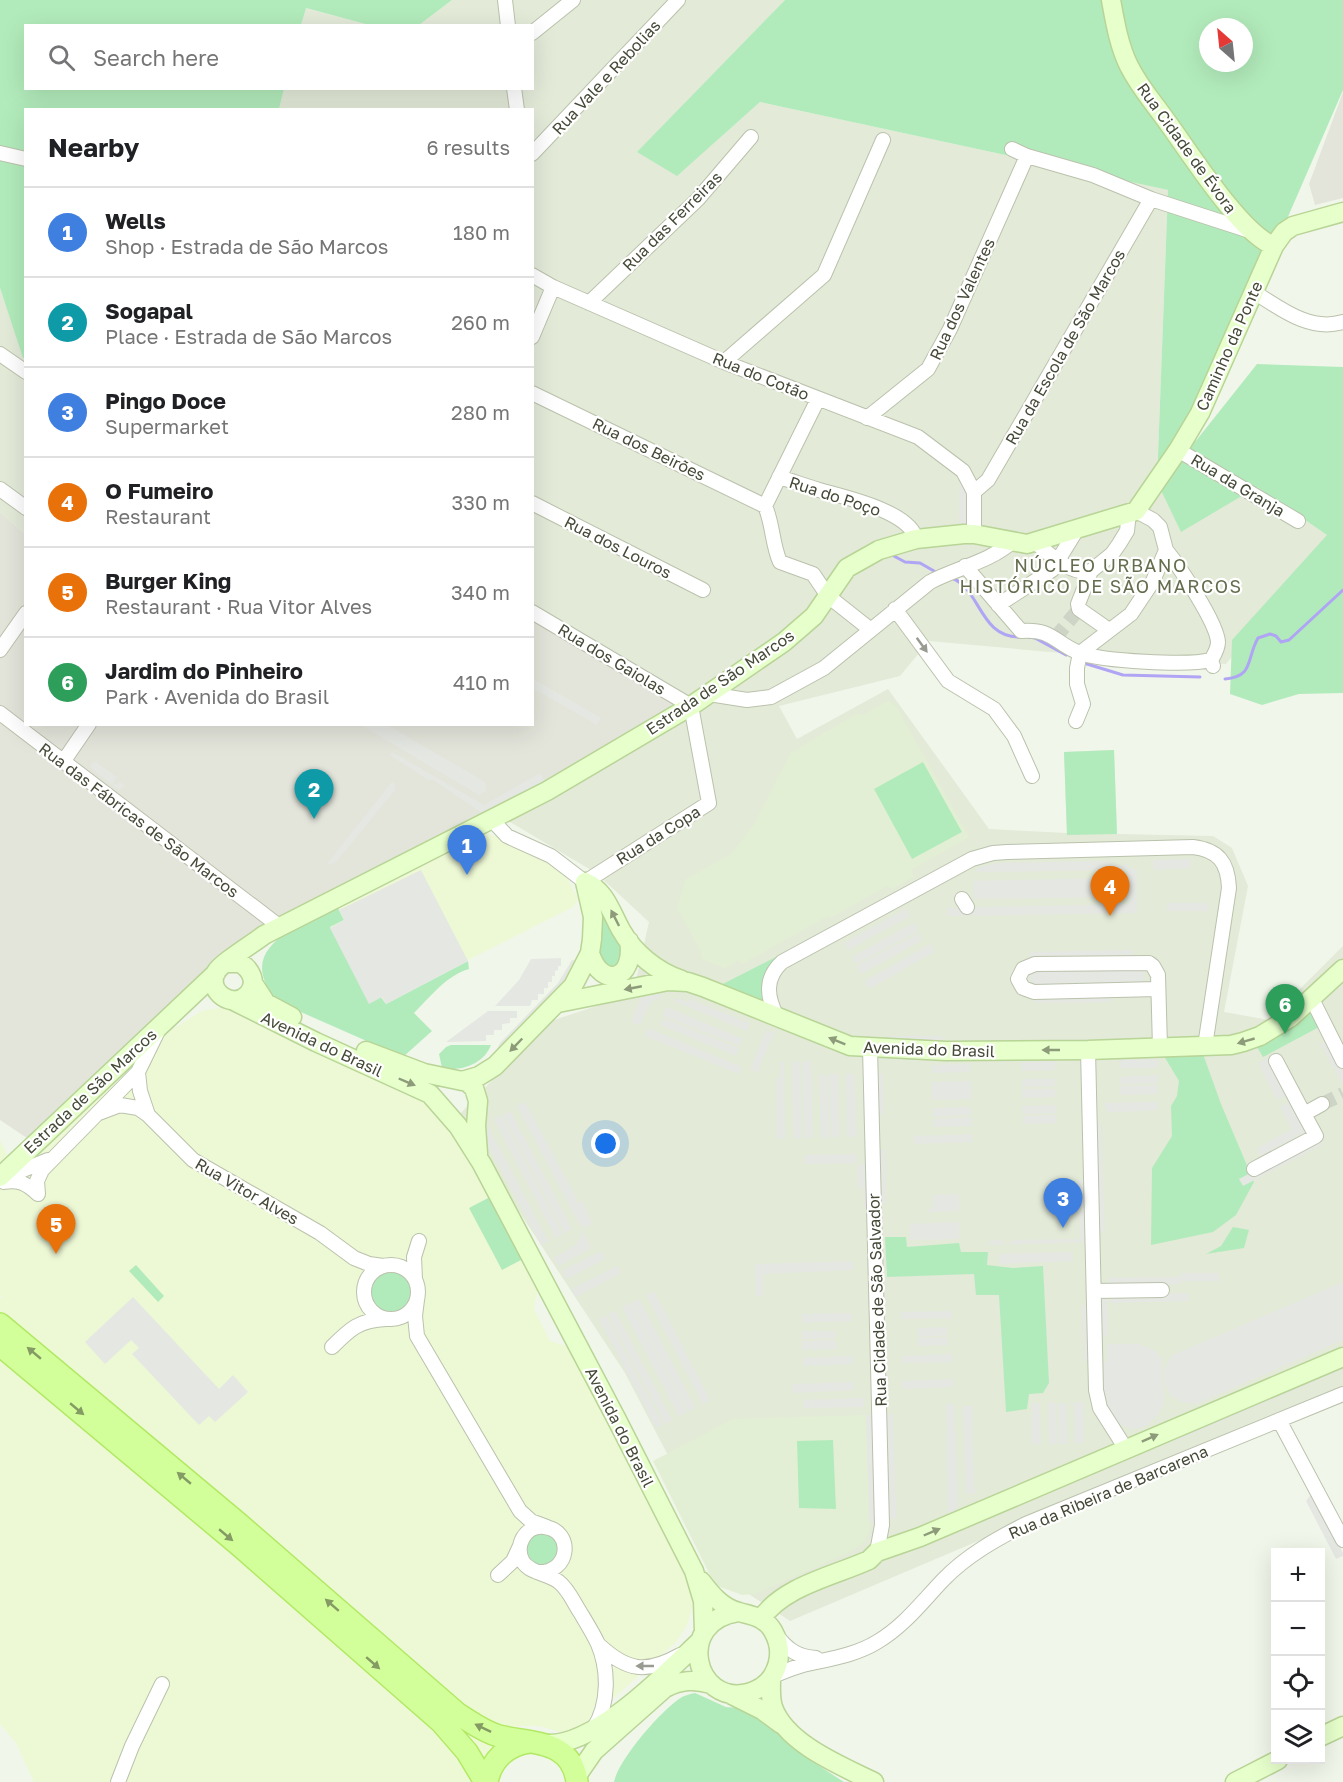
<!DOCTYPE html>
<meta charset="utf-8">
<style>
body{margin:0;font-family:"Golos Text",sans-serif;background:#f2f2f2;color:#202124}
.controls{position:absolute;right:18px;bottom:18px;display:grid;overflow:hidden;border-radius:0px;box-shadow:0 6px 24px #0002}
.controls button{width:54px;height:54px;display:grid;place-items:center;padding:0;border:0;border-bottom:2px solid #e0e0e0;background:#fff;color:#202124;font:30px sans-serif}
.compass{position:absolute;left:1199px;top:18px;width:54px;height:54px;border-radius:50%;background:#fff;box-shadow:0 6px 24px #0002;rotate:333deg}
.you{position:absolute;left:606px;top:1144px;width:21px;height:21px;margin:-15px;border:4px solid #fff;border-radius:50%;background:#1a73e8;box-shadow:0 0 0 9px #1a73e833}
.badge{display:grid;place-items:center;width:39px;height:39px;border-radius:50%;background:#84771f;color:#fff;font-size:20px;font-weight:700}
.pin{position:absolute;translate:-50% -50px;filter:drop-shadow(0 2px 3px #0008)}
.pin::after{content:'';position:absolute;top:32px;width:21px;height:18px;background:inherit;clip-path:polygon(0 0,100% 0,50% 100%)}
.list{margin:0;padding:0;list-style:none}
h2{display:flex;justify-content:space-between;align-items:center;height:78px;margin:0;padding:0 24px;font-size:26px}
h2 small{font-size:20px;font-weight:400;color:#757577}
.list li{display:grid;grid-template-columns:39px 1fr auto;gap:18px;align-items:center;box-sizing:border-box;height:90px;padding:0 24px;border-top:2px solid #e0e0e0}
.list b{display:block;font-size:22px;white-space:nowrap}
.list p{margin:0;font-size:20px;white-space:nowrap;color:#757577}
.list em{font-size:20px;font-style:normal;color:#757577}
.icon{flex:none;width:33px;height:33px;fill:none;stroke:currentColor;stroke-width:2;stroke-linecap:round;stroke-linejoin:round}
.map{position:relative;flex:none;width:1343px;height:1782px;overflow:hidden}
.search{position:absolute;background:#fff;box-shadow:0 6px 24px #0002;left:24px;top:24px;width:510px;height:66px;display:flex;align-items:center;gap:15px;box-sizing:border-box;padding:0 21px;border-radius:0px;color:#757577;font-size:22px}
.panel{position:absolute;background:#fff;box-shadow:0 6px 24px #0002;left:24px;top:108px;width:510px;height:618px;border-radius:0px}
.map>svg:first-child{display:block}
</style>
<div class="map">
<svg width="1343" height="1782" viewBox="0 0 1343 1782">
<rect width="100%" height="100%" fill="#f1f6ea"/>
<path fill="#e3ead8" d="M452,0H785L638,152L677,175L760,102L1168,190L1157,482L1257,487L1330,537L1226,664L1072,654L929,641L900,676L779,706L797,739L888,689L989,829L1067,833L1064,752L1114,750L1117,834L1213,836L1232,848L1248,886L1224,1012L1269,1020L1343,946V1386L790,1621L723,1577L683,1484L625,1373L457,1117L548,1022L633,994L649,922L596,873L500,816L687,701L533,616L532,110H279L284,89L532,88V26L419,25Z
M305,8L369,25L301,26Z
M0,288L23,357H25V534L0,512Z"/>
<path fill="#edf8d5" d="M485,832L520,847L557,867L567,878L578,899L573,907L387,1001L320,910Z
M218,1008L235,1010L423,1099L456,1134L538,1287L534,1309L550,1341L569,1347L691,1582L694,1595L691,1611L687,1625L677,1641L585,1724L573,1731L560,1732L540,1726H519L469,1774L470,1782H34L16,1743L0,1724V1298L2,1297L0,1295V1140L8,1157L19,1172L102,1090L105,1092L171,1030L202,1011Z"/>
<path fill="#e3e5db" d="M1343,92V198L1315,205L1309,184Z
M0,512L25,534L26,724H532L533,616L688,701L500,816L294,911L171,1030L27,1138L0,1120Z"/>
<path fill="#e3efd4" d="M888,701L896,706L969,837L911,870L914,877L892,889L887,886L830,918L828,916L742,964L739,960L725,968L702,959L701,951L677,908L685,880L731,854L753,826L791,753L856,714L864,715Z
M866,1415L870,1527L865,1541L852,1551L755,1594L742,1595L715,1585L653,1461L733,1419Z"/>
<path fill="#b2ebbb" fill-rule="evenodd" d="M0,0H452L419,25H369L306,8L301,25L26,26V88L284,89L279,109L26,110V357L23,358L0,288Z
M785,0H1343V90L1287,219L1195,442L1257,364L1343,367V693L1299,694L1262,705L1230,694L1232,640L1327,535L1257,487L1181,532L1157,482L1168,190L760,102L677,176L637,152ZM1208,27H1244V63H1208Z
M1114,750L1117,834L1067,835L1064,752Z
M923,762L962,832L912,859L874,789Z
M590,889L629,957L614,973L597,963Z
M337,906L344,920L330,927L386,1004L468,961L469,969C447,975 430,997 414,1013L432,1031L403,1057L278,1002C231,948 299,926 337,906Z
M778,956L782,962L776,968L771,1005L711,990Z
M1309,1002L1321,1026L1263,1057L1254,1042Z
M451,1045H491C484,1064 461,1072 442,1068L439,1054L446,1047Z
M1203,1054L1221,1104L1254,1182L1236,1215L1213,1232L1151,1245L1152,1168L1172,1136L1171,1106L1177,1096L1179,1081L1164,1056Z
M490,1197L523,1259L502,1270L469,1208Z
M1233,1227L1249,1230L1244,1248L1206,1254L1221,1246Z
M885,1237H906L907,1247L959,1243L961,1252H988L987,1265L1013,1268L1043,1266L1049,1383L1043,1393L1029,1394L1027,1409L1006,1412L999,1295H976L974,1274L887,1277Z
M136,1265L164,1296L158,1302L129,1271Z
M371 1292a20 20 0 1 1 40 0a20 20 0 1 1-40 0Z
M833,1440L836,1509L799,1508L797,1441Z
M527 1549a16 16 0 1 1 32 0a16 16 0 1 1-32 0Z
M695,1693L726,1707L740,1708L763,1720L810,1760L844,1782H614C618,1760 662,1709 682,1697C686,1695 690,1694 695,1693Z"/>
<path fill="#e5e7e2" d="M960,479L974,504L985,529L959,530Z
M533,679L601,718L597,725L533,688Z
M361,725H387L485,782L486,791L479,795Z
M392,752L484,805L540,773L545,782L485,815L432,779L430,781L390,755Z
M94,761L117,777L113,783L117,785L119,781L125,786L119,790L110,783L90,767Z
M392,782L395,784V790L335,863L326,865Z
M1190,859L1191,868L1153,870V860Z
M1111,861V865H1129V869H1137V913L947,916V908L1129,904L1128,870L977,872V868L998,863Z
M421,870L468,961L386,1004L382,997L369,1004L330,928L344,920L339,910Z
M1111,878L1112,897L974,899L973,881Z
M1167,903H1208V911H1167Z
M906,909L910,916L848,950L844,943Z
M914,923L918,931L856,964L852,957Z
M919,933L922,940L861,974L856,966Z
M930,944L934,952L869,989L865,981Z
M1133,950V959L1030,960V952Z
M561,958V966H558V970L555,971V976H552V982H548V988H544V994H538V1000H532L530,1006H495L519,980L531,959Z
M572,960L580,961L576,969L491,1061L500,1043L558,983Z
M1144,967V986L1030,987V968Z
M660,994V998L654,1000L648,1007L640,1025L631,1022L641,998Z
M1110,994L1111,1002L1035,1003V996Z
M676,998L688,1002L689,999L750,1023L747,1031L674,1001Z
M666,1007L743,1039L740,1046L663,1016Z
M488,1011H517V1018H510V1023L502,1024V1030H494V1035H486V1041L446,1042Z
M663,1018L739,1048L736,1056L660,1025Z
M648,1028L742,1067L739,1074L645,1036Z
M766,1030L774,1033L757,1073L750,1069Z
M889,1036H942V1044H889Z
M1326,1041L1343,1072V1085L1320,1044Z
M1268,1058L1287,1095L1277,1100L1258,1063Z
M1157,1059L1158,1068H1120L1119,1060Z
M811,1061L813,1138H805L802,1062Z
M1055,1061V1070L1022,1071L1021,1062Z
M780,1062H784L785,1139H777L776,1079L780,1078Z
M792,1062H800L802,1139H794Z
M970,1064V1072L932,1073V1065Z
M876,1071L883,1075L884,1112L877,1119Z
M829,1074H838L839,1137H831Z
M846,1074H854L856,1137H847Z
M819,1075H827L829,1138H821Z
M1157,1075V1083L1120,1084V1077Z
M1022,1079H1055V1086L1022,1087Z
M971,1081V1099L932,1100V1082Z
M1158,1085V1094L1120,1095V1086Z
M1022,1089H1055V1097L1022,1098Z
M1290,1101L1306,1131L1261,1156L1257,1148L1292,1129L1280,1107Z
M525,1102L577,1199L576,1201L578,1203L582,1201L586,1208L592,1224L584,1228L582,1224L580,1225L517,1106Z
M1158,1102V1110L1121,1112H1107L1104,1103Z
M1056,1105V1113L1023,1114L1022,1106Z
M971,1107V1115L933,1117V1108Z
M510,1111L572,1229L565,1233L503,1115Z
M501,1115L563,1234L556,1238L494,1119Z
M1056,1115L1057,1123L1023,1124V1116Z
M971,1117L972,1126L933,1127L934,1119Z
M1093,1123H1101L1105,1232H1096Z
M488,1127L548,1241L541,1245L481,1131Z
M972,1134V1142L914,1144V1136Z
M1318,1137L1322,1145L1243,1186L1239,1179Z
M878,1149L885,1150L886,1203L879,1204Z
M856,1154V1163L805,1164L804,1155Z
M867,1162L868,1207L864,1208L863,1188H858L857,1166Z
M1078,1180H1087L1089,1242L989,1245V1241L1002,1240V1244L1012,1243V1240L1080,1239Z
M959,1194V1211L926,1212L933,1206V1195Z
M959,1222V1239L910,1240L909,1224Z
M581,1228L591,1248L558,1266L554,1258L576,1245L581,1236Z
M601,1251L605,1259L567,1279L562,1271Z
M1072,1252V1261L1000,1264L999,1254Z
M853,1261V1270L763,1274V1296H756L755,1264Z
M617,1266L621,1273L575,1297L572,1289Z
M1181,1273H1219V1281H1181V1284L1109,1286V1278L1180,1277Z
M1343,1282V1340L1196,1404L1182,1402L1171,1396L1165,1385L1164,1370L1171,1356Z
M654,1291L710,1400L703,1404L646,1295Z
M1188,1293V1301L1110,1303V1295Z
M1098,1294H1107L1108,1336H1099Z
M133,1297L219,1389L233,1375L248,1392L215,1422L209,1416L199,1425L132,1354L139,1348L131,1340L105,1364L85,1342Z
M639,1299L695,1408L688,1411L631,1303Z
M630,1303L687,1412L679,1416L622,1307Z
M1082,1305H1090L1092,1361H1084Z
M615,1311L672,1420L665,1424L608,1314Z
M952,1311V1318L901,1319V1312Z
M852,1313V1321L802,1323V1314Z
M606,1315L663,1425L656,1428L599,1319Z
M947,1327V1335L918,1337V1328Z
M802,1331H835V1338L802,1339Z
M947,1337L948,1345L918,1346V1338Z
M835,1340L836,1349L802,1350V1341Z
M1107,1344H1139L1154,1350L1162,1359L1164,1404L1157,1416L1145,1427L1131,1429L1115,1421L1107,1406V1401L1101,1400L1100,1363L1107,1362Z
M952,1354L953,1362L902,1363V1356Z
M853,1356V1364L803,1366V1358Z
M1343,1361V1369L1176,1441L1173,1434Z
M953,1379V1387L903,1389L902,1381Z
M854,1382V1390L793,1393V1384Z
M864,1398V1407L804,1408L803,1400Z
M1056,1402L1058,1444H1049L1048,1403Z
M1074,1402H1083L1084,1443H1075Z
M1032,1403H1040L1041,1444H1032Z
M1058,1403H1066L1067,1444H1060Z
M946,1404H954L958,1501L957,1509L948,1514Z
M963,1406H972L974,1489L976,1490V1493L966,1494Z
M893,1414L896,1518L891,1519V1521L888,1523L885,1415Z
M866,1415H873L877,1524L869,1521Z
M1312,1493L1343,1553V1556L1336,1559L1306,1501Z"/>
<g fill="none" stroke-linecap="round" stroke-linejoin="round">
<path stroke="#afa5f4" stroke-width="3" d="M892,555L905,562L920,563L934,571
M952,578C981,590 980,638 1020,637
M1029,637L1035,638L1066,655
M1087,664L1123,675L1200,677
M1225,679C1254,677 1246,659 1258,638L1270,634L1276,636L1281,642L1289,640L1343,590"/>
<path stroke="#ced4c6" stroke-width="14" stroke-dasharray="14 7" stroke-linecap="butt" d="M1055,638L1079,609
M1322,1104L1343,1094"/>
<defs>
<path id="street" d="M505,0L508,26
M532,33L573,0
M514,88L517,110
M1012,149L1027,156L1093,175L1151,199L1253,232
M0,153L26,159
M532,154L678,0
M532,275L553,287L724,362L918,437L963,471L974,492V534
M1254,292C1281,309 1310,332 1343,322
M589,303L698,199L751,137
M532,337L553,287
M0,354L26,372
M724,362L824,275L883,140
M532,393L765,506
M867,418L928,369L950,329L1027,156
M1178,450L1298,521
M779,477C792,481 806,486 819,490C843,497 910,511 916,539
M0,489L26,508
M974,492L988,480L1151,199
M532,503L703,590
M765,506C773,524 772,544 780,562L813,574L828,596L871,630
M765,506L818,399
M1036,543C1050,555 1071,575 1091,571
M1166,550C1179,566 1217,623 1218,642C1218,649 1214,655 1211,660L1213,666
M965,566L1021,631C1053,628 1055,644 1080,653C1102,661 1188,666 1211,660
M998,605L1052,570L1076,531
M895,609L948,681L994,709L1014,736L1032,776
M1109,630L1079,609L1078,604L1091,571L1112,554L1119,544L1127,531L1129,512
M0,650L26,613
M709,694L747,700L771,697L824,668L930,582C956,568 990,562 1013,541
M0,713L279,926
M1076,721L1083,704L1077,684V668L1080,653L1131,614L1153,581L1166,550L1160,527L1153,520L1136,511
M63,762L89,724
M492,820L507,836L551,856L585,882L709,803L691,706L532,612
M962,899L967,907
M1158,989L1034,992L1023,988L1018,979L1023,969L1035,964L1149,963L1153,966L1158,975L1160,1047
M1312,999L1343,1061
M777,1017C767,997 764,979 782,962L972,859L993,853L1007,852L1193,847C1218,850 1228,862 1229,888L1205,1046
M870,1048L882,1525L877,1552
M1088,1050L1096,1390L1100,1408L1126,1449
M1276,1061L1304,1114
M138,1072L140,1091L148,1115
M99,1113L120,1105L138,1108L148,1115L193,1160L320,1233L354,1258L369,1264L383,1266
M1254,1169L1316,1136L1304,1114L1322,1104
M4,1182L18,1172L48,1160
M4,1182C19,1179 27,1184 38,1194
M38,1194L37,1181L42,1170L138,1072L157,1033
M364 1292a27 27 0 1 1 54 0a27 27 0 1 1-54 0Z
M415,1279L414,1257L419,1241
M1094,1291L1162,1290
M417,1300L415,1316L417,1336L520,1511L531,1521L547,1527
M332,1347C350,1329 359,1320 386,1319
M1279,1420L1343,1540
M537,1572C571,1574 574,1530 544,1527C525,1525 514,1546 523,1562C531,1574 548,1573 559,1582C568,1589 573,1601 580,1612C586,1622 593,1633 598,1644C609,1670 609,1704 594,1728
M498,1575L513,1561L520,1546
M777,1636C788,1650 798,1657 816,1658
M599,1645C627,1671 646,1674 680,1655
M773,1676C783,1672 792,1668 803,1665C828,1659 854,1656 877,1642C904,1626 922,1602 943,1580C966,1556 996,1539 1026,1524L1343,1394
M118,1782L132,1746L162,1684"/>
<path id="secondary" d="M1111,0C1115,22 1119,46 1129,66C1140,88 1154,103 1168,123C1190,153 1241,234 1274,246
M585,882C605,890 611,912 621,930C634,953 657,972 682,980
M590,953C601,990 636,980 629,941
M226,963H240C251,969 258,983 248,994C233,1010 206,992 216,972C221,963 254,943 264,935L547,791L691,706L784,642L814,616L847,568L879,550L916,539L964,534H974L1027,544L1136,511L1178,450L1200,413L1274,246L1284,232L1293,226L1343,212
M253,983L266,1003L292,1017
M232,1000L316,1042L430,1094L458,1126L482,1164L616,1418L694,1571L703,1601L704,1632
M558,1003L668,981L688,982L703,987L850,1046L946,1051L1088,1050L1231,1045L1243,1042L1260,1036L1291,1017L1343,969
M366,1051L424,1073L467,1082L474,1088L478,1101L476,1126L478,1154
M462,1081L479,1076L495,1066L573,986L590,953L592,939L593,917L585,882
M0,1177L216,973
M701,1581C710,1593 722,1608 739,1612C753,1616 765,1617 773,1631C781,1645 781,1661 773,1675C768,1684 758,1690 748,1693C694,1706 675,1621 738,1612
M761,1619C783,1586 834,1576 869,1560L877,1552L920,1537L1343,1357
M771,1679C771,1688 770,1698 773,1707C786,1744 842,1766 874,1782
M732,1695L762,1710L781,1724
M1320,1737L1343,1726
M546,1744C595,1747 665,1674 700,1641
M576,1777L594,1751L665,1688C681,1680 694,1679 711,1684
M1235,1782L1278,1760"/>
<path id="primary" d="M0,1324L238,1523L458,1714C471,1722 484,1732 499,1736C530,1744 572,1739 577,1782
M0,1345L240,1546L441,1722L467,1752L485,1782
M487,1782C491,1760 507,1745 529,1742"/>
</defs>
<use href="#street" stroke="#bac2ac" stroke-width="16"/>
<use href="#secondary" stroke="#b8d496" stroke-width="21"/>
<use href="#primary" stroke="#b2e964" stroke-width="24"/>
<use href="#street" stroke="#fff" stroke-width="14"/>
<use href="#secondary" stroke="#e6ffcb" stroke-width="18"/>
<use href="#primary" stroke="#d3ff9a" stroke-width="21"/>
</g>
<defs><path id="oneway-solid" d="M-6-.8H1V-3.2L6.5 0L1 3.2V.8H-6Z" transform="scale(1.5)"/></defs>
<g fill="#989b91">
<use href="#oneway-solid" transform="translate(922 645) rotate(54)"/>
<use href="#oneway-solid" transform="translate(645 1666) rotate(180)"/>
</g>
<g fill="#8d9b7a">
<use href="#oneway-solid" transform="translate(615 918) rotate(-117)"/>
<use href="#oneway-solid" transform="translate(633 988) rotate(169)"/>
<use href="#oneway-solid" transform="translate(837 1041) rotate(-158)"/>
<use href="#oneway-solid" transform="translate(1246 1041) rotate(164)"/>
<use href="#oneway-solid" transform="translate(516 1045) rotate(134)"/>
<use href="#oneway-solid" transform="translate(1051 1050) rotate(180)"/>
<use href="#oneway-solid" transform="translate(407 1082) rotate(23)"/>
<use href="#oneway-solid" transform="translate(1150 1438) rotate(-24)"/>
<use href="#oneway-solid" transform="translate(932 1532) rotate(-23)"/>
</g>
<g fill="#849b64">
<use href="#oneway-solid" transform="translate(34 1353) rotate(-140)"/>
<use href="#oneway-solid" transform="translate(77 1409) rotate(40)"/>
<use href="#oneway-solid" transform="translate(184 1478) rotate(-140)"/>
<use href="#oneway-solid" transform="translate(226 1535) rotate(40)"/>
<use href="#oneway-solid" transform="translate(332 1605) rotate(-139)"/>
<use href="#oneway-solid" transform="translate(373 1663) rotate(41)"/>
<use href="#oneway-solid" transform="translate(483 1728) rotate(-154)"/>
</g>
<g text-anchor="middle" stroke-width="4.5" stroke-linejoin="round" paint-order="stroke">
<g font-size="16" fill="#444a37" stroke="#fff">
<text transform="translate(606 77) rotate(-47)" y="6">Rua Vale e Rebolias</text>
<text transform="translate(1187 148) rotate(54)" y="6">Rua Cidade de Évora</text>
<text transform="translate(672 221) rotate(-45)" y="6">Rua das Ferreiras</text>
<text transform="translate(962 299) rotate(-65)" y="6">Rua dos Valentes</text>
<text transform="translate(1229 346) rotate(-66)" y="6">Caminho da Ponte</text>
<text transform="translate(1065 347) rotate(-60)" y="6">Rua da Escola de São Marcos</text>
<text transform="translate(761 376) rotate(22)" y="6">Rua do Cotão</text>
<text transform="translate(649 449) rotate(26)" y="6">Rua dos Beirões</text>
<text transform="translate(1238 485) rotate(31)" y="6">Rua da Granja</text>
<text transform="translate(835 496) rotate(18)" y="6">Rua do Poço</text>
<text transform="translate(618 547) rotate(27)" y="6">Rua dos Louros</text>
<text transform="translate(612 659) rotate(31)" y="6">Rua dos Gaiolas</text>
<text transform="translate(720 682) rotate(-34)" y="6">Estrada de São Marcos</text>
<text transform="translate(139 820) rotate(37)" y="6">Rua das Fábricas de São Marcos</text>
<text transform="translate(658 835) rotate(-32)" y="6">Rua da Copa</text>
<text transform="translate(322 1044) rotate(25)" y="6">Avenida do Brasil</text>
<text transform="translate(929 1049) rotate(2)" y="6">Avenida do Brasil</text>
<text transform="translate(90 1091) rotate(-43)" y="6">Estrada de São Marcos</text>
<text transform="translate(247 1191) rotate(30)" y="6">Rua Vitor Alves</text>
<text transform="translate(877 1300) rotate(-92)" y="6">Rua Cidade de São Salvador</text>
<text transform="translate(620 1427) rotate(63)" y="6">Avenida do Brasil</text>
<text transform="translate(1108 1492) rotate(-23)" y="6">Rua da Ribeira de Barcarena</text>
</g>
<g font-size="18" letter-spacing="1.5" fill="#646e4e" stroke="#fff">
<text x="1101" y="572">NÚCLEO URBANO<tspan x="1101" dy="21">HISTÓRICO DE SÃO MARCOS</tspan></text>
</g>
</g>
</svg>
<div class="controls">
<button>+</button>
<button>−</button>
<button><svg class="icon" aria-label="locate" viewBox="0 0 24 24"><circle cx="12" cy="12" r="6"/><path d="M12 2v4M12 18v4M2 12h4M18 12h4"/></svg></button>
<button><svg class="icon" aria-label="layers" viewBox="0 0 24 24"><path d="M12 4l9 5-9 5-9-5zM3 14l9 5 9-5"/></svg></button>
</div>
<svg class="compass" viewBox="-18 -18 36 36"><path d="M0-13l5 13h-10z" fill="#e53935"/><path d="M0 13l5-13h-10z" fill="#757577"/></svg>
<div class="you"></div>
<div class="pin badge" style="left:467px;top:875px;background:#3f7fe0">1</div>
<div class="pin badge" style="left:314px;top:819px;background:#0f9aa8">2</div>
<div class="pin badge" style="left:1063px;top:1228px;background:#3f7fe0">3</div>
<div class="pin badge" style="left:1110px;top:916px;background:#e8710a">4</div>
<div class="pin badge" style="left:56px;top:1254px;background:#e8710a">5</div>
<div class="pin badge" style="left:1285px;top:1034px;background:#2e9e5b">6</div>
<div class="search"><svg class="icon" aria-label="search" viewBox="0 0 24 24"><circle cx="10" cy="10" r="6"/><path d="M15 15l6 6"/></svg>Search here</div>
<section class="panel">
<h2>Nearby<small>6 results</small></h2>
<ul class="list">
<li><span class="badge" style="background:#3f7fe0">1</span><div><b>Wells</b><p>Shop · Estrada de São Marcos</p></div><em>180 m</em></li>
<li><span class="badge" style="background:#0f9aa8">2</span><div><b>Sogapal</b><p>Place · Estrada de São Marcos</p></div><em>260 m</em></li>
<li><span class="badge" style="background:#3f7fe0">3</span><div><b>Pingo Doce</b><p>Supermarket</p></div><em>280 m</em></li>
<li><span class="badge" style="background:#e8710a">4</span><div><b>O Fumeiro</b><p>Restaurant</p></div><em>330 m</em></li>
<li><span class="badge" style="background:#e8710a">5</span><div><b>Burger King</b><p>Restaurant · Rua Vitor Alves</p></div><em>340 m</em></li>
<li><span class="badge" style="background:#2e9e5b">6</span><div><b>Jardim do Pinheiro</b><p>Park · Avenida do Brasil</p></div><em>410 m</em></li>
</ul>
</section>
</div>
